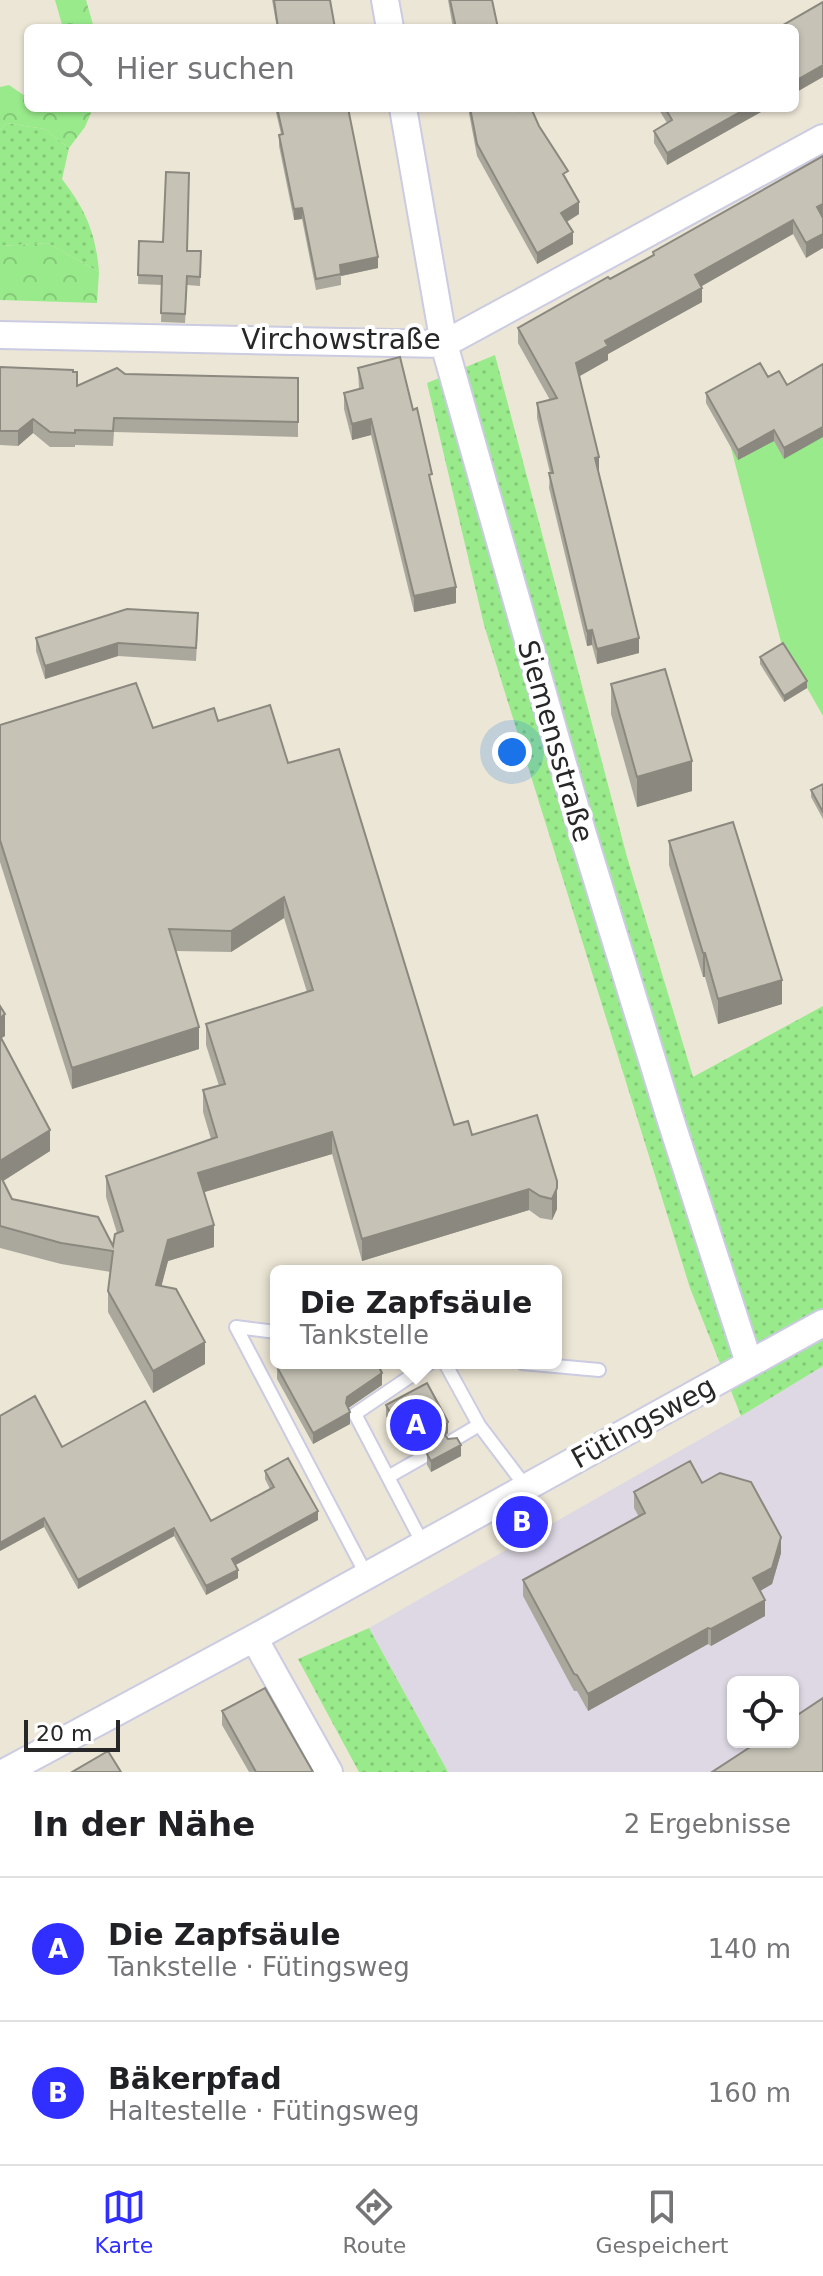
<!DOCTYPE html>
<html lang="de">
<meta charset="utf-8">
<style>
body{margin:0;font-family:"DejaVu Sans",sans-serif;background:#f6f6f6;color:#202124}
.controls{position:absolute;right:24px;bottom:24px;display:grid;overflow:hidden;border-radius:12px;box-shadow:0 2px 6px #0004}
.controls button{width:72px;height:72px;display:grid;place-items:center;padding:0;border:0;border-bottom:2px solid #e0e0e0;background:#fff;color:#202124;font:40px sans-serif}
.scale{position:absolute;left:24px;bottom:20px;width:96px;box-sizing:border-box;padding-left:8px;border:4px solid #272727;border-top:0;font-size:22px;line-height:28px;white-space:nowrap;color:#272727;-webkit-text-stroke:6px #fff;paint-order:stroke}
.you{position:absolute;left:512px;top:752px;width:28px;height:28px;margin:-20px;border:6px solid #fff;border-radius:50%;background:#1a73e8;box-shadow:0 0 0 12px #1a73e833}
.badge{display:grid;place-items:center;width:52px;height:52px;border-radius:50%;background:#302fff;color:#fff;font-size:26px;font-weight:700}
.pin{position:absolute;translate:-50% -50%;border:4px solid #fff;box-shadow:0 2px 8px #0006}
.popup{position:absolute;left:270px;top:1265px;width:292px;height:104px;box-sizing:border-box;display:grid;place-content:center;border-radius:12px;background:#fff;filter:drop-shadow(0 2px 6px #0005);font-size:26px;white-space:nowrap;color:#757577}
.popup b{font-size:30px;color:#202124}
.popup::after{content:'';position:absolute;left:50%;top:100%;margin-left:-16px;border:16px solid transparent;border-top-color:#fff}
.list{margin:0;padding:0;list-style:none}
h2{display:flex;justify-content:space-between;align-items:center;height:104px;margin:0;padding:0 32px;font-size:34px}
h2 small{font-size:26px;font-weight:400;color:#757577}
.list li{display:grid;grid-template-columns:52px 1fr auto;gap:24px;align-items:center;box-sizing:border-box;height:144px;padding:0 32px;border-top:2px solid #e0e0e0}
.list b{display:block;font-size:30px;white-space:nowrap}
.list p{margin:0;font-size:26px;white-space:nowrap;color:#757577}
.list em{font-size:26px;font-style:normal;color:#757577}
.icon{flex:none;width:44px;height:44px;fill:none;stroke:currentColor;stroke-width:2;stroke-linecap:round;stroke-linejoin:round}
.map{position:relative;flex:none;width:823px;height:1772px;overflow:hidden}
.search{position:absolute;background:#fff;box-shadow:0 2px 6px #0004;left:24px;right:24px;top:24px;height:88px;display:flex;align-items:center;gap:20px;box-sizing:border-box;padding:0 28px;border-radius:12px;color:#757577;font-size:30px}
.sheet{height:392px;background:#fff}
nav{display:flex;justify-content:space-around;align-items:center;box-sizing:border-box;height:112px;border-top:2px solid #e0e0e0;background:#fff;font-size:22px;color:#757577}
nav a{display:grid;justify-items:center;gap:4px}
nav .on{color:#302fff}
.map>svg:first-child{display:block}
</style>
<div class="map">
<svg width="823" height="1772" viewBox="0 0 823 1772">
<defs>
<pattern id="grass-dots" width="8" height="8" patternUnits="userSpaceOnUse" patternTransform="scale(2)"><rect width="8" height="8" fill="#99ea8b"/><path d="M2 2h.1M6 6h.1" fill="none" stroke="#84c978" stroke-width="1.8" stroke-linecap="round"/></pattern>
<pattern id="forest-crowns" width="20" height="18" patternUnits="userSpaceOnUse" patternTransform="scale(2)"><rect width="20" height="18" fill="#99ea8b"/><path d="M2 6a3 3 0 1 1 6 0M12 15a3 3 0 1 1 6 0" fill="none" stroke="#84c978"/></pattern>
</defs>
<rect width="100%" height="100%" fill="#ece6d6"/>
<path fill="#ddd8e3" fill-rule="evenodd" d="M823,1366V1772H448L369,1628L741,1416ZM733,1682H793V1742H733Z"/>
<path fill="url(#grass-dots)" d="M6,123L45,129L69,148L62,179C86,210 96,234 99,272L48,243L0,246V130Z
M495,355L627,857L693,1077L823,1006V1366L741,1416L690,1288L484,625L427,383Z
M369,1628L448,1772H359L298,1659Z"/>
<path fill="url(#forest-crowns)" d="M55,0H86L94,28H63Z
M9,85L28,98V108H93L85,127L69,148L45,129L6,123L0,130V87Z
M48,243L99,272L97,303L0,300V246Z"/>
<path fill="#99ea8b" d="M823,393V716L781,642L730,444Z"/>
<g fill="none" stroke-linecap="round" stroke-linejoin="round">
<defs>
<path id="lane" d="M276,1332L236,1327L367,1576
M445,1363L479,1425L452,1441
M522,1363L599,1370
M479,1425L526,1487
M388,1477L423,1457
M423,1544L355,1414L430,1363"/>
<path id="street" d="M385,0L390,28
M403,108L444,344L582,831L670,1118L749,1363
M0,335L444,344L823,138
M254,1638L329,1772
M5,1772L254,1638L823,1323"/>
</defs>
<use href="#lane" stroke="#cbcbe2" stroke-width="16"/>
<use href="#street" stroke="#cbcbe2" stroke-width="30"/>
<use href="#lane" stroke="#fff" stroke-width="12"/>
<use href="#street" stroke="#fff" stroke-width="26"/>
</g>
<path fill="#aaa89d" d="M272,0H330L335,28H277Z
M448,0H492L498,28H453Z
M275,108H348L378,268L341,276V285L316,290L302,219L294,220L279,146V135L281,134Z
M468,108H520V111L539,126L568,182L579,214L567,222L573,244L537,264L477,156Z
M658,108H768L667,165L654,143V131L667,123Z
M823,156L806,258L793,234L701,286L702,302L608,354V360L580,376L599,471L598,472L639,653L597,664L592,645L587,646L549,488L550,473L537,418V403L550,400L518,343V328L653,255V252Z
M139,241L187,251H201L200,286L187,285L185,323L161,322L162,285L138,284Z
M0,367L77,386L125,374L298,378V437L114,432L113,446L75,445V447H50L33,433L18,446L0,445Z
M358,368L432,488L456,603L414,612L371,435L352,440L344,409V393L359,389Z
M768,377L787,385L784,459L774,441L738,460L706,403V393Z
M198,626L196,661L118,656L45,679L36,651V638Z
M760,657L807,688L784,702L760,664Z
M611,684L692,791L637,807L611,714Z
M218,721L288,763L454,1125L472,1135L537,1115L557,1209L552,1220L540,1218L529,1210L362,1261L332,1154L204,1192L214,1247L168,1261L161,1286L205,1364L153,1393L108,1312V1291L111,1272L61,1264L0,1248V1006L5,1036L1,1038L50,1151L3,1181L12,1199L113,1246L117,1233L106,1197V1176L211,1139L203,1112V1090L219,1086L206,1045V1024L307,992L284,918L231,952L175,951L199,1049L72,1089L0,862V725L153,728Z
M823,784V819L811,797V790Z
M669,841L782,1004L718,1024L705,977H703L669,865Z
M277,1367L382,1385L348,1408L350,1424L313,1444L277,1379Z
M386,1405L448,1433L445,1436L461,1456L431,1472L427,1465V1454L429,1451L424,1448L419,1449L415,1441L403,1448L386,1416Z
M62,1447L211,1521L270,1489L265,1479V1471L318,1520L235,1565L238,1578L206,1595L174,1536L78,1589L44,1527L0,1551Z
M702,1483L781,1553L772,1584L760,1591L765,1616L711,1646L708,1644L588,1711L577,1691H574L523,1596V1580L639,1517L634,1508V1492Z
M222,1711L313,1772H249L222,1725Z"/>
<path fill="#8b887f" d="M823,65V77L795,93V81Z
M747,108H768L667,165V153Z
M579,202V214L561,225V213Z
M823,204V218L817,207Z
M302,208V219L294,220V209Z
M793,220V234L695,290V275Z
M573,232V244L537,264V253Z
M823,234V248L806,258V243Z
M378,257V268L341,276L340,265Z
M702,288V302L608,354V360L576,378V363L605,341Z
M33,419V433L18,446V431Z
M371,419V435L352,440V424Z
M823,427V437L784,459V448Z
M774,430V441L738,460V450Z
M599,457V471L595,473V458Z
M456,587V603L414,612V596Z
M592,630V645L587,646V631Z
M639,638V653L597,664V649Z
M118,643V656L45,679V666Z
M807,681V688L784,702V696Z
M692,761V791L637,807V777Z
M284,897V918L231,952V931Z
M703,953H705V977H703Z
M782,980V1004L718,1024V999Z
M5,1014V1036L0,1039V1018Z
M199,1027V1049L72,1089V1068Z
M50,1130V1151L0,1183V1161Z
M332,1132V1154L198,1194V1173Z
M557,1188V1209L552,1220V1199Z
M529,1189V1210L362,1261V1239Z
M214,1225V1247L168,1261L156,1307V1285L168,1240Z
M205,1342V1364L153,1393V1371Z
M382,1373V1385L347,1409L350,1412V1424L313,1444V1433L346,1403L347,1397Z
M448,1422V1433L444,1437V1427Z
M415,1430V1441L403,1448V1438Z
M461,1445V1456L431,1472V1461Z
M318,1511V1520L232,1567V1559Z
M44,1518V1527L0,1551V1543Z
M174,1528V1536L78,1589V1580Z
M781,1537V1553L772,1584L753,1595V1578Z
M238,1570V1578L206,1595V1586Z
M765,1600V1616L711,1646V1629Z
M708,1628V1644L588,1711V1694Z"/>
<path fill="#c6c3b6" stroke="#8b887f" stroke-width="2" d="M274,0H330L335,28H278Z
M450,0H492L498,28H456Z
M823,2V65L795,81V28H778Z
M277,108H348L378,257L340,265L341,274L316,279L302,208L294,209L279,135L283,134Z
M470,108H520V111L531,108L539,126L568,171L563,174L579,202L561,213L573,232L537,253L477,144Z
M665,108H747L667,153L654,131L672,120Z
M823,156V204L817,207L823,218V234L806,243L793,220L695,275L702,288L605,341L608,346L576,363L599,457L595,458L639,638L597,649L592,630L587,631L549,473H553L537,403L557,398L518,328L608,277L610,279L654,255L653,252Z
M166,172L189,173L187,251H201L200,277L187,276L185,314L161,313L162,276L138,275L139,241L163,242Z
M400,357L413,410L417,408L432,474L429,475L456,587L414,596L371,419L352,424L344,393L363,388L358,368Z
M760,363L768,377L779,371L787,385L823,364V427L784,448L774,430L738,450L706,393Z
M0,367L73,370V372H77V386L117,368L125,374L298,378V422L114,418L113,431L75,430V433L50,432L33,419L18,431H0Z
M127,609L198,613L196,648L118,643L45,666L36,638Z
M783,643L807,681L784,696L760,657Z
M665,669L692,761L637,777L611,684Z
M136,683L153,728L214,708L218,721L270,705L288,763L339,749L454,1125L468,1121L472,1135L537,1115L557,1181V1188L552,1199L540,1196L529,1189L362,1239L332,1132L198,1173L214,1225L168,1240L156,1285L176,1289L205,1342L153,1371L108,1291L113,1251L61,1243L0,1226V1175L12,1199L98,1217L113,1246L115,1234L123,1231L106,1176L217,1137L203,1090L225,1084L206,1024L313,990L284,897L231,931L169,929L199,1027L72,1068L0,840V725Z
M823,784V812L811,790Z
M733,822L782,980L718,999L705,953H703L669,841Z
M0,1006L5,1014L0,1018Z
M0,1036L50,1130L0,1161Z
M284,1363H377L382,1373L347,1397L346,1403L350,1412L313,1433L277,1367Z
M427,1383L448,1422L444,1427V1434L448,1439L457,1438L461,1445L431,1461L427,1454L432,1447L430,1441L424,1438H419L415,1430L403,1438L386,1405Z
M35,1396L62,1447L145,1401L211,1521L274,1487L265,1471L288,1458L318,1511L232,1559L238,1570L206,1586L174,1528L78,1580L44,1518L0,1543V1416Z
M690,1461L702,1483L720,1473L751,1482L781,1537L772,1568L753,1578L765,1600L711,1629L708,1628L588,1694L577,1675L574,1674L523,1580L645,1513L634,1492Z
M265,1688L313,1772H256L222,1711Z
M823,1698V1772H712L758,1742H793V1718Z
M108,1751L121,1772H72Z"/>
<g text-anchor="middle" stroke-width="8" stroke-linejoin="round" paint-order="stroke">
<g font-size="28" fill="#272727" stroke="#fff">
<text x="341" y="349">Virchowstraße</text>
<text transform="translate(556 741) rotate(74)" y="10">Siemensstraße</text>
<text transform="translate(643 1422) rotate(-29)" y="10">Fütingsweg</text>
</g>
</g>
</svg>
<div class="controls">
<button><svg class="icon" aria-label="locate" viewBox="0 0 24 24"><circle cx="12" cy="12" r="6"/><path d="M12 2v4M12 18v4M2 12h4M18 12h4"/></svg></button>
</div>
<div class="scale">20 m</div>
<div class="you"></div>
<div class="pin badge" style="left:416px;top:1425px">A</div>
<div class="popup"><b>Die Zapfsäule</b>Tankstelle</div>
<div class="pin badge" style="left:522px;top:1522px">B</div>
<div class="search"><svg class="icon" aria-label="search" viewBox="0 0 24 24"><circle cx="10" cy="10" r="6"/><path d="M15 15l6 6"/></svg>Hier suchen</div>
</div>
<section class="sheet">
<h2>In der Nähe<small>2 Ergebnisse</small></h2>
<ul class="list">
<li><span class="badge">A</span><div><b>Die Zapfsäule</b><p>Tankstelle · Fütingsweg</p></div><em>140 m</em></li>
<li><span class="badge">B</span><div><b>Bäkerpfad</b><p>Haltestelle · Fütingsweg</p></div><em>160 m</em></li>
</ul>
</section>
<nav>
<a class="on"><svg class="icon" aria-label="map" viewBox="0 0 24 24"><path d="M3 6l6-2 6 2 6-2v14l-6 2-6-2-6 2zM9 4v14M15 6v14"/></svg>Karte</a>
<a><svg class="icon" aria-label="directions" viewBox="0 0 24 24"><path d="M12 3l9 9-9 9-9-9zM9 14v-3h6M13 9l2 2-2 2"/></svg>Route</a>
<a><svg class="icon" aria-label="saved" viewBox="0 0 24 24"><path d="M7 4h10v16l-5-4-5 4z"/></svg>Gespeichert</a>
</nav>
